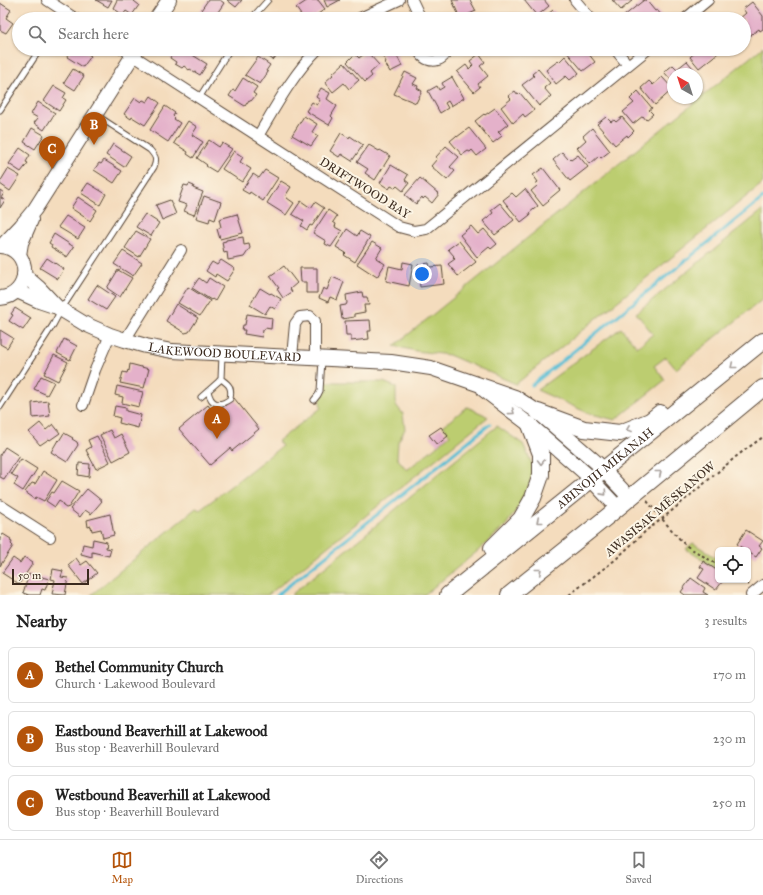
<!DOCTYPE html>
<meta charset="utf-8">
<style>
body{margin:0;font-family:"IM FELL Great Primer",serif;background:#f2f2f2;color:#222}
.controls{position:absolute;right:12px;bottom:12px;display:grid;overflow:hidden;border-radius:6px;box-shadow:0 1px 3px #0004}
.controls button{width:36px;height:36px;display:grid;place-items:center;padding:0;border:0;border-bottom:1px solid #e0e0e0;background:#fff;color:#222;font:20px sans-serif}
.compass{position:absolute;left:667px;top:68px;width:36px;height:36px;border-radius:50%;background:#fff;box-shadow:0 1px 3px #0004;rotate:321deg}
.scale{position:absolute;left:12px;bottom:10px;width:77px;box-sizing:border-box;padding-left:4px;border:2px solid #3b2a1e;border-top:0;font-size:11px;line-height:14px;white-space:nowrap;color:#3b2a1e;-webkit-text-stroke:3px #fcf5e5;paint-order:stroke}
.you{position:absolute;left:422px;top:274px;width:14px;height:14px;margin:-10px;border:3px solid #fff;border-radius:50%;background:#1a73e8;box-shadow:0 0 0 6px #1a73e833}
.badge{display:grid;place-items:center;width:26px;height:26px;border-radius:50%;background:#b45309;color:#fff;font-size:13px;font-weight:700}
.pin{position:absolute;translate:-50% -33px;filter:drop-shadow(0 1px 2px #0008)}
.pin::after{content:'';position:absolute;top:21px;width:14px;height:12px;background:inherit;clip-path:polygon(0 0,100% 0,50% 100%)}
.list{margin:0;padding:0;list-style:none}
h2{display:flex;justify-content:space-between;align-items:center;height:52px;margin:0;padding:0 16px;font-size:17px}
h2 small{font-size:13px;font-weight:400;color:#767676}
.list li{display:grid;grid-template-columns:26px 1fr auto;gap:12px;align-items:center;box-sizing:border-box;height:56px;margin:0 8px 8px;padding:0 8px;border:1px solid #e0e0e0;border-radius:6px}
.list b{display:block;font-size:15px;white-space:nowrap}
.list p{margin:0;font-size:13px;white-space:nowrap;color:#767676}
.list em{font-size:13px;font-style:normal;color:#767676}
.icon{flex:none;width:22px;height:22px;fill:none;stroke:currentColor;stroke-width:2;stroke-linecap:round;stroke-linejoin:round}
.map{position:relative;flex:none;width:763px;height:595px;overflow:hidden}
.search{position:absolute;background:#fff;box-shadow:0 1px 3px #0004;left:12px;right:12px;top:12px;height:44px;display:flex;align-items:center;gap:10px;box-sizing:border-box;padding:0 14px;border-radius:22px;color:#767676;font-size:15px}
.sheet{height:244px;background:#fff}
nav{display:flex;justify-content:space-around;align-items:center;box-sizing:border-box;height:56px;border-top:1px solid #e0e0e0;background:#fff;font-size:11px;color:#767676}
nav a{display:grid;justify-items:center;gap:2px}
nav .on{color:#b45309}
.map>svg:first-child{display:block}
</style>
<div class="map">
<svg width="763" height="595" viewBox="0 0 763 595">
<rect width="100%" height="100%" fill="#fcf5e5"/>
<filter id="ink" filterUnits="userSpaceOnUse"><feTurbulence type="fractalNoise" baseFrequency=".025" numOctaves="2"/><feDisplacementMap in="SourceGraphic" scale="8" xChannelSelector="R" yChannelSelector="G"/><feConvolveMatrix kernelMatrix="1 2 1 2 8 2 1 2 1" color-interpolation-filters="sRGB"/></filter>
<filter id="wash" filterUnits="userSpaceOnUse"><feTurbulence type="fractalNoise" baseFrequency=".012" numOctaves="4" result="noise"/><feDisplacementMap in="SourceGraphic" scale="16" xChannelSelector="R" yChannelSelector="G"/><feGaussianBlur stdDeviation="0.9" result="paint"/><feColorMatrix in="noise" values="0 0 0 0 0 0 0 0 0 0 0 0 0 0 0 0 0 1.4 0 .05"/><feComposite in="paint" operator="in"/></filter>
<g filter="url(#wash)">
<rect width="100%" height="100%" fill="#f4dcbd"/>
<path fill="#bccd6f" stroke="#7c7c46" d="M763,47V183L516,384L449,355L416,351L394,346Z
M763,210V299L676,369L666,357L654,366L665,380L615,420L588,413L537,390L621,328L637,347L653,334L636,313Z
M325,382H383L396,387V405L403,414L405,429L398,442L397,458L407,470L450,435L443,426L467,407L483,414L488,417L268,595H91L196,508L200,510L282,446L278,441L321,408L320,402Z
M497,426L523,444L532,464H537L524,499L506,525L479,550L424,595H291Z
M693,543L718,559V570L686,549Z"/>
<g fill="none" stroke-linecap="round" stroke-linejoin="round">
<path stroke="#57bed5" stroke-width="3" d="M532,385L763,198
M277,595L490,424"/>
</g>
<g id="blocks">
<path fill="#e4b1ca" d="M96,0H112L108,7Z
M117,0H135L134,1L139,5L132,15L126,11L123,15L113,8Z
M208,0H220L224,3L218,12L228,19H207L199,13Z
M227,0H242L236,7Z
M308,0H318L325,9L314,17L313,16L309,19H304L296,8Z
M324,0H340L327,7Z
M452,0H470L476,11L460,18Z
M524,0H544L549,6L537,16Z
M612,0H633L621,10Z
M644,0H646L655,11L657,10L662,16L658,19H626L624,16Z
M752,2L763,16V29L760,31L759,29L749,36L744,30V19H739L746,13L743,9Z
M0,3L11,10L6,18L13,23L6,33L0,30Z
M553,10L561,19H542Z
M72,49H83L85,50L84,51L91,56L83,67L67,57Z
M175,49H183L207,64L200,75L190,69L189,70L184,66L182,68L175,64L176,62L170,58Z
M259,49H282L273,60Z
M361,49H373L375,51L370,55L379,65L370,73L372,76L365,82L347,62L355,54L359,58L364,54L360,50Z
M379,49H399L400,52L396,54L402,66L390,72L385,63L386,62Z
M566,49H593L588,53L595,62L583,71L565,50Z
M699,49H715L718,53L699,68L690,57Z
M479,54L485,62L480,66L488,76L478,84L480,87L474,92L457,72L466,65L469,69L473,65L470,61Z
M565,56L579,73L570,80L566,76L556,84L546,70L558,61L559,62Z
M258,57L270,65L266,71L268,72L260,84L245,75Z
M687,61L697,73L695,74H673V82L664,72L673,65L677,69Z
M344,63L359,80L349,89L344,83L333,92L325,82L333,75L332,74Z
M73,69L84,76L75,90L64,83Z
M538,69L550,83L544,88L551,96L539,106L522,85L534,76L532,74Z
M405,72L417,78L413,84L418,86L417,88L422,91L416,103L394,94Z
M452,77L464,98L451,106L448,101L445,103L448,108L440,113L428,91L437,86L439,90L444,87L442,83Z
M662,77L673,89L655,105L641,88L649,81L653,85Z
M243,78L257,87L253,93L256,95L251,101L249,100L245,106L229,96L233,90L235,91Z
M54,86L66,93L63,98L66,100L59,111L44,101Z
M321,88L330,93L327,99L337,106L331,116L333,118L329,125L306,111L312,102L317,105L320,100L316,97Z
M515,91L518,95L520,93L534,110L525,117L523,114L513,123L501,107L511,99L508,96Z
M638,91L652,108L649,110L653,114L646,120L643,116L633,124L623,112L634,103L630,99Z
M151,96L160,103L145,125L132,117L131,119L124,114L135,98L141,102L143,100L147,102Z
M38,102L55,113L44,130L34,123L38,118L31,114Z
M165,106L175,113L173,116L175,118L174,119L180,123L168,142L150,130Z
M495,108L508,124L498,132L502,136L493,143L475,121L484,114L485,115Z
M304,116L317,124L312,132L318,136L311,146L292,135Z
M606,117L611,122L614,120L616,122L622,117L634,131L628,137L627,135L615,145L597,124Z
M188,121L197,127L192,135L203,142L193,158L187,154L188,152L174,143Z
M32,128L44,135L35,149L24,142Z
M469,128L486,149L477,156L472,150L470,152L468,151L462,155L450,141L456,136L457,137Z
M592,128L610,151L601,158L599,156L590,164L577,148L586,140L583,136Z
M341,133L349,138L350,136L363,145L352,161L341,154L339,157L330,151Z
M209,140L219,147L222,143L232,149L216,172L206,166L207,165L197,158Z
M113,144L131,156L124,167L106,155Z
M369,145L379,151L380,150L390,156L375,180L365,173L368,169L357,162Z
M446,146L459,157L450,167L455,171L447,180L431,166L437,159L436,157Z
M20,148L30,155L26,162L28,163L21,172L9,164Z
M234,151L243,157L240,162L251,169L242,182L222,169Z
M562,152L568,159L569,158L571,160L578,155L588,167L570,181L553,160Z
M104,160L122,171L114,183L94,170L99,163L101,164Z
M391,165L408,175L405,180L409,183L403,191L397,186L395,188L391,186L389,189L380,183Z
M543,168L560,190L548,200L549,201L543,206L531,191L537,186L535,184L538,182L533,175Z
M8,169L20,176L10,191L0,184V182Z
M265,170L278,178L263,201L250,192L249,194L242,190L253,174L259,178Z
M420,178L439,194L432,203L425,197L423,199L422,197L416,204L405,195Z
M281,181L291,187L286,195L287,198L294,203L286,215L267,203Z
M88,183L106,194L100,205L81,193Z
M189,184L194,186L193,188L203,192L194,215L184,211L187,205L178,202L184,185L188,186Z
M525,189L538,206L529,213L530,215L521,222L503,200L512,193L516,197Z
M0,190L4,193L1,198L5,200L0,208Z
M204,196L221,202L215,220L210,218L209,222L196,218Z
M78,197L97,210L90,221L71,208Z
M170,200L176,214L162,220L156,205Z
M301,201L311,208L315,202L324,208L312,226L310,225L307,230L301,226L304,221L292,214Z
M500,203L514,220L495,235L483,221L493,213L491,210Z
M328,210L337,216L333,222L336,224L335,227L342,231L331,247L325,244L326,241L313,233Z
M145,214L159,223L151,236L136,227Z
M237,214L243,233L220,239L217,229L221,227L219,219Z
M66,216L85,228L78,239L58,227Z
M471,226L478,234L484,229L497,244L491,249L489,247L477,257L460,235Z
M347,229L357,236L360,231L370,237L355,262L344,255L346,253L336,247Z
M136,231L150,239L139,257L125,248Z
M54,234L74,247L67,257L51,247L52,245L49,243Z
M243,237L244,245L249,244L250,248L244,257L228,260L227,252L224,253L222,242L226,241V240Z
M459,241L476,262L458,276L448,264L455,259L453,257L454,256L448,249Z
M372,242L382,248L376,258L385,264L377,277L357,264Z
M123,251L142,263L133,276L114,264Z
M47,258L64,269L58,279L40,268Z
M221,260L235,269L227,281L216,274L215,277L206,271L212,262L217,265Z
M403,262L413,264L409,286L386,281L389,266L402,269Z
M429,263L430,267L442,266L444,284L420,287L418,265Z
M284,266L297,283L290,289L292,292L283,298L277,289L279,288L270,276Z
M300,268H317V293H306V282H301Z
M118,270L132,278L120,297L107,288Z
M332,277L344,282L337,300L330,297L328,302L319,298L323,288L327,290Z
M199,278L206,283L209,278L223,287L215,301L212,299L211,300L192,288Z
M97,285L115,297L106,310L88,299Z
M188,287L210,301L200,316L178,303Z
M260,288L270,294L271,293L281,299L275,309L270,306L265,314L250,305Z
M362,292L363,297H367L369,305H364L365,312L354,314V317L342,319L340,306L346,305L347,303L346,295Z
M176,304L198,318L189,332L185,333L166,321Z
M15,308L31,318L23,330L9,321L13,315L11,314Z
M247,314L272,318L271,329L265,328L264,330H263L262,337L244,334L245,330H242L243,325H245Z
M370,320L371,331H368L369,339L351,341V335H346L345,321Z
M0,330L13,338L7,348L0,344Z
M64,339L77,346L70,360L57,353Z
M54,355L68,362L58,381L44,374Z
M130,364L149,369L144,388L120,383L123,372L127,373L128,370L129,371Z
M41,376L54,382L47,395L34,389Z
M117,386L143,392L139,407L122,403L123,397L115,395Z
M234,398L259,429L232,451L230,448L210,465L179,429L208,405L215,414Z
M48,401L50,416L33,418L32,403Z
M115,406L126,408V411L141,415L138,428L119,423L120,418L113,416Z
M40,423L46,430L53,424L60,433L50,440L49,439L40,445L29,432Z
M441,427L448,436L437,445L429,435Z
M110,430L114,438L121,434L130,452L113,461L100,435Z
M64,433L73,438L72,439L77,442L78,445L67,462L51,452L58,440L59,441Z
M97,436L110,462L96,469L86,450L91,447L88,440Z
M5,447L19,456L4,479L0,477V455Z
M21,459L37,469L23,491L14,485L18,478L11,474Z
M79,463L90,464L89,477L78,475Z
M43,471L57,480L44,501L36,497L35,499L25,492L32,483L35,484Z
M62,481L79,491L69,507L66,508L63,506L62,503L59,501L55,507L46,501L52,492L54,493Z
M87,489L102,501L91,514L85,510L80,517L70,509Z
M110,514L114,535L103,538L101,529L92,531L91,526L88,527L87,520Z
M746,530L763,541L759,546L762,548L756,557L748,552V550H745L737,544Z
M3,534L11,539L10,541L12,542L11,544L13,546L0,566V539Z
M93,539L107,542L106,548L111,549L109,556L92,552V557L81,554L83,544L92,546Z
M24,557L33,563L19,584L2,573L13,558L20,563Z
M76,558L81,565L87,561L97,573L83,584L68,565Z
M703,561L718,571V580L722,582L716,590L698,578L704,569L700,567Z
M53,569L63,571L61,577L68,578L65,595L52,594L55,580L51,579Z
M29,574L42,579V577L49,579L45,590L42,589L40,595H29L23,593Z
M691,578L705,588L703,592L708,595H685L681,592Z"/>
</g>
</g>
<g filter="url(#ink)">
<use href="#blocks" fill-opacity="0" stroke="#574536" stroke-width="1"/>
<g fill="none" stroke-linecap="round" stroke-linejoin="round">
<defs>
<path id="lane" d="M59,19L64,11
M251,19L268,0
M199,98L230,49
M0,110L40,49
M208,391C211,405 219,407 230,399C232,388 230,385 221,379
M201,397L218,382L221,379L222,355
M314,400L318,395L320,391L322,360
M0,407L53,325L61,310L154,167C157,159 156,157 150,150L96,115"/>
<path id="street" d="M47,0L76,19
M412,0L421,19
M575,0L591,19
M358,19L399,0
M685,19L708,0
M123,49L399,227L414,231L426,229L648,49
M418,49C423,64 443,65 448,49
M615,49L628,65
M258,136C276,106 293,74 318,49
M125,340L181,250
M292,357L295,324L300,317L310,316L315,321V359
M83,405L95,370L110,335
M0,505L50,537
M751,595L763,585"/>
<g id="secondary">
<path d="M156,19L169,0"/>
<path d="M0,246C33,248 32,296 0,298"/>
<path d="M2,246L21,226L35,209L137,49"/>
<path d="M19,255L21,243L31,220"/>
<path id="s1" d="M24,275L39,288L57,307L85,324L110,335L125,340L146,346L172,351L391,362L431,368L515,397L538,412L597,463L629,497"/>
<path d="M17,291L39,301L54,306"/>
<path d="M484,390L530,425L585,473L617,507"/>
</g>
<g id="primary">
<path d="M538,412L584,429L620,433L650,421L660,413"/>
<path d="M492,548L521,519L533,498L541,475V454L530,425"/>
<path id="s2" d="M448,595L763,341"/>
<path d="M509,595L608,516L763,388"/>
</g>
</defs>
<use href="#lane" stroke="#574536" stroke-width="7"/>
<use href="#street" stroke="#574536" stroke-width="12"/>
<use href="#secondary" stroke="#574536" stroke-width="16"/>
<use href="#primary" stroke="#574536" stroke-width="18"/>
<path stroke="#574536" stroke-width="2" stroke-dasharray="3 3" stroke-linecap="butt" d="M647,501L662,519L685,545L718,565
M742,580L749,585
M569,595L615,560L648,529L662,519L738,455L763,437"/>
<use href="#lane" stroke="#fff" stroke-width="5"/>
<use href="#street" stroke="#fff" stroke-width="10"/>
<use href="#secondary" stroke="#fff" stroke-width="14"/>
<use href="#primary" stroke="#fff" stroke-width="16"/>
</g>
<defs><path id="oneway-chevron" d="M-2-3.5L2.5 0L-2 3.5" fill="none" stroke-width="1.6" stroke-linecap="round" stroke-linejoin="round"/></defs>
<g stroke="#a79f9a">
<use href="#oneway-chevron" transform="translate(733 366) rotate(141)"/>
<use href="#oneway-chevron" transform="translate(512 412) rotate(37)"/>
<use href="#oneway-chevron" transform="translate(629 429) rotate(159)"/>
<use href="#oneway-chevron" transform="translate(541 462) rotate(90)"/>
<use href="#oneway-chevron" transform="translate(659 473) rotate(-39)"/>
<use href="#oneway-chevron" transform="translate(604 493) rotate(48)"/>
<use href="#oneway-chevron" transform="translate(539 521) rotate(141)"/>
<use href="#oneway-chevron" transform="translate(539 571) rotate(-39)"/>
</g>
</g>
<g text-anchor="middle" stroke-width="4" stroke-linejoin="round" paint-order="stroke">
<g font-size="12" fill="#3b2a1e" stroke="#fcf5e5">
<text transform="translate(365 188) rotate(32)" y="4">DRIFTWOOD BAY</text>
<text dy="4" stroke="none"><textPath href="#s1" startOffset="223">LAKEWOOD BOULEVARD</textPath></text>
<text dy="4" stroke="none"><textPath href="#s2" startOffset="202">ABINOJII MIKANAH</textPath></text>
<text transform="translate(660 509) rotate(-40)" y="4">AWASISAK MĒSKANOW</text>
</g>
</g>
</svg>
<div class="controls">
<button><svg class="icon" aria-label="locate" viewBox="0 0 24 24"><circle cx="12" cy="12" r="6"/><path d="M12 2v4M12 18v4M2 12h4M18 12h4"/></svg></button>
</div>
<svg class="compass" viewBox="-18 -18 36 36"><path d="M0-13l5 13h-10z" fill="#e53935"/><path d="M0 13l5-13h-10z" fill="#767676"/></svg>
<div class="scale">50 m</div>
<div class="you"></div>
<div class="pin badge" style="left:217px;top:439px">A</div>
<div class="pin badge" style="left:94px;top:145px">B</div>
<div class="pin badge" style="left:52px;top:169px">C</div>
<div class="search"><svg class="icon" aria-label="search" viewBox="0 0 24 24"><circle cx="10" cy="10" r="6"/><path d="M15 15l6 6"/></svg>Search here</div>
</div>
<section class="sheet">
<h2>Nearby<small>3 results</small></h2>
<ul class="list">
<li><span class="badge">A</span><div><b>Bethel Community Church</b><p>Church · Lakewood Boulevard</p></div><em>170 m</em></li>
<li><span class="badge">B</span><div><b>Eastbound Beaverhill at Lakewood</b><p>Bus stop · Beaverhill Boulevard</p></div><em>230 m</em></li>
<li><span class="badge">C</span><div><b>Westbound Beaverhill at Lakewood</b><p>Bus stop · Beaverhill Boulevard</p></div><em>250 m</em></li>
</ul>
</section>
<nav>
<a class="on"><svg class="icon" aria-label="map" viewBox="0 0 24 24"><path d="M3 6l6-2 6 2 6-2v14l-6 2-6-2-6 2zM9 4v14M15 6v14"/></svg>Map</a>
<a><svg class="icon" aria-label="directions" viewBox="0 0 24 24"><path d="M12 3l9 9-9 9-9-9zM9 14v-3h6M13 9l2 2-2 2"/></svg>Directions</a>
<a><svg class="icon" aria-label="saved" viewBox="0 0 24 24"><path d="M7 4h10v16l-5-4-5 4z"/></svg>Saved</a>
</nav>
